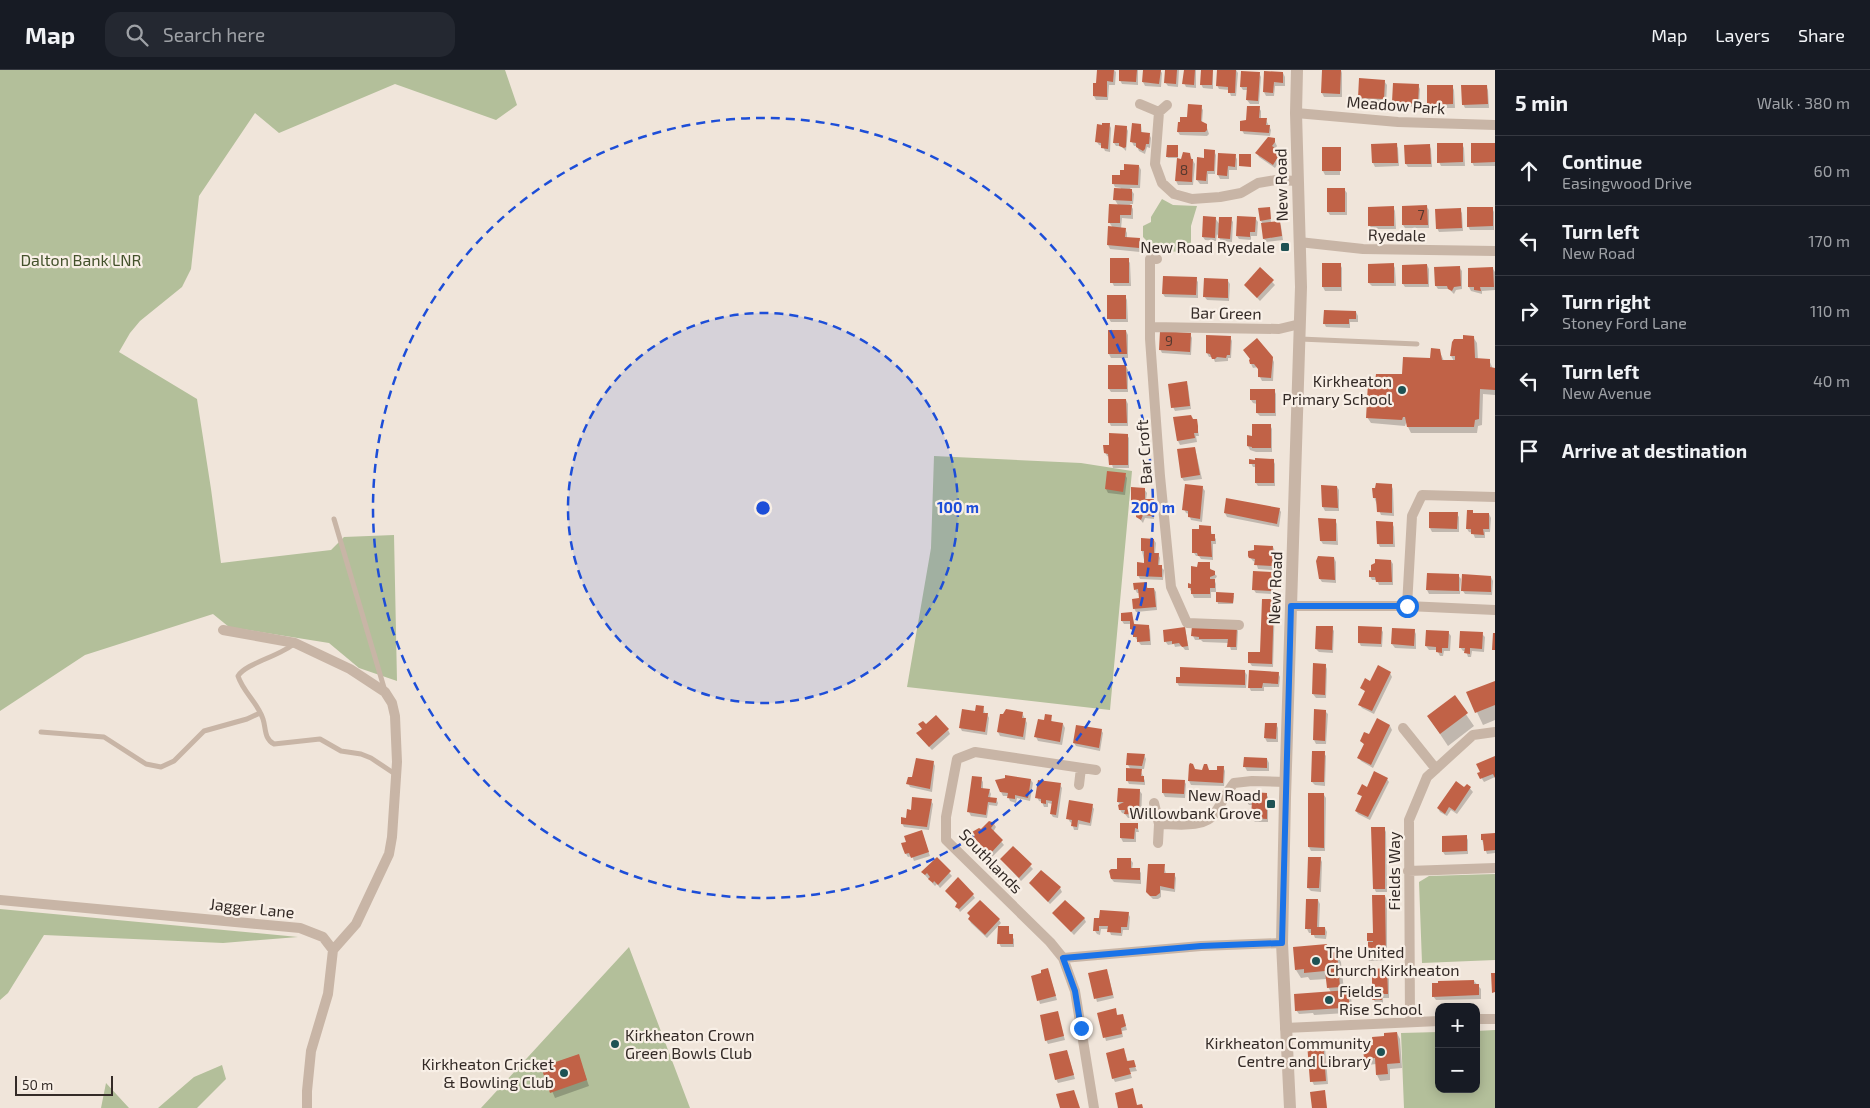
<!DOCTYPE html>
<meta charset="utf-8">
<style>
body{margin:0;font-family:"Exo 2",sans-serif;background:#242831;color:#f1f3f6}
.controls{position:absolute;right:15px;bottom:15px;display:grid;overflow:hidden;border-radius:10px;box-shadow:0 2px 12px #0003}
.controls button{width:45px;height:45px;display:grid;place-items:center;padding:0;border:0;border-bottom:1px solid #363941;background:#171b24;color:#f1f3f6;font:25px sans-serif}
.scale{position:absolute;left:15px;bottom:12px;width:98px;box-sizing:border-box;padding-left:5px;border:2px solid #342b27;border-top:0;font-size:14px;line-height:18px;white-space:nowrap;color:#342b27;-webkit-text-stroke:4px #f8efe6;paint-order:stroke}
.stop{position:absolute;width:15px;height:15px;margin:-11px;border:4px solid #1a73e8;border-radius:50%;background:#fff}
.stop.end{background:#1a73e8;border-color:#fff;box-shadow:0 1px 5px #0008}
.list{margin:0;padding:0;list-style:none}
h2{display:flex;justify-content:space-between;align-items:center;height:65px;margin:0;padding:0 20px;font-size:21px}
h2 small{font-size:16px;font-weight:400;color:#9ea1a6}
.list li{display:grid;grid-template-columns:32px 1fr auto;gap:15px;align-items:center;box-sizing:border-box;height:70px;padding:0 20px;border-top:1px solid #363941}
.list b{display:block;font-size:19px;white-space:nowrap}
.list p{margin:0;font-size:16px;white-space:nowrap;color:#9ea1a6}
.list em{font-size:16px;font-style:normal;color:#9ea1a6}
.icon{flex:none;width:28px;height:28px;fill:none;stroke:currentColor;stroke-width:2;stroke-linecap:round;stroke-linejoin:round}
.map{position:relative;flex:none;width:1495px;height:1038px;overflow:hidden}
header{display:flex;align-items:center;gap:30px;box-sizing:border-box;height:70px;padding:0 25px;background:#171b24;border-bottom:1px solid #363941}
header strong{font-size:24px}
nav{display:flex;gap:28px;margin-inline-start:auto;font-size:18px}
.search{width:350px;height:45px;background:#242831;display:flex;align-items:center;gap:12px;box-sizing:border-box;padding:0 18px;border-radius:15px;color:#9ea1a6;font-size:19px}
main{display:flex}
aside{flex:1;background:#171b24}
.map>svg:first-child{display:block}
</style>
<header>
<strong>Map</strong>
<div class="search"><svg class="icon" aria-label="search" viewBox="0 0 24 24"><circle cx="10" cy="10" r="6"/><path d="M15 15l6 6"/></svg>Search here</div>
<nav><a>Map</a><a>Layers</a><a>Share</a></nav>
</header>
<main>
<div class="map">
<svg width="1495" height="1038" viewBox="0 0 1495 1038">
<rect width="100%" height="100%" fill="#f0e5da"/>
<path fill="#b3bf9a" d="M0,0H505L517,35L496,50L395,14L279,63L255,43L199,126L191,199L182,217L140,251L130,263L119,282L197,329L211,419L221,493L331,480L344,467L394,465L397,611L359,598L329,573L229,557L213,544L85,585L0,641Z
M1162,129L1173,135L1197,136L1191,156V183L1156,180L1143,167V156L1151,152V147Z
M934,386L1081,393L1132,401L1110,640L907,617L931,478Z
M1495,804V890L1422,893L1419,812L1429,806Z
M0,839L298,867L223,873L44,865L8,923L0,930Z
M629,877L690,1038H481Z
M1495,960V1038H1404L1401,963L1439,962V1019H1476V961Z
M222,995L226,1009L197,1038H158L194,1007Z
M106,1013L129,1038H101Z"/>
<path fill="#0003" d="M1098,0H1114L1116,2L1115,15H1109L1108,30H1096L1094,26L1095,15H1098Z
M1121,0H1138V15L1122,14L1120,10Z
M1145,0H1160L1162,3L1161,17L1145,16L1143,12Z
M1166,0H1179L1178,17L1168,16L1165,12Z
M1185,0H1196V18L1186,17L1184,13Z
M1202,0H1213V19L1203,18L1201,14Z
M1223,0H1236L1238,3L1236,26H1231L1229,20L1219,19L1217,15Z
M1323,0H1341L1342,3V27H1324L1322,23Z
M1259,3L1261,7L1259,34H1250L1247,30L1248,20H1243L1241,17Z
M1283,3L1285,7V16H1275L1274,26H1266L1264,22Z
M1384,11L1387,15L1386,33L1362,31L1359,27Z
M1418,15L1420,19L1419,37L1395,36L1393,32Z
M1452,16L1454,20L1455,38H1430L1428,34Z
M1486,16L1488,20L1489,38H1465L1463,34Z
M1201,37L1203,40L1202,53L1206,55L1209,64L1207,66L1180,65L1178,62L1188,48Z
M1259,38L1261,41V49L1266,50L1271,60L1270,66L1244,64L1242,60Z
M1109,54L1111,58L1110,82L1105,81L1103,76L1099,75L1097,72L1098,55Z
M1141,55L1142,63L1149,64L1151,68L1150,78L1147,77L1145,84L1139,81L1137,76H1134L1132,72Z
M1126,57L1128,61L1126,81L1121,76H1116L1114,73Z
M1274,70L1277,76L1275,79L1282,86L1275,98L1259,87L1257,83Z
M1462,74L1464,78L1465,96H1441L1439,92Z
M1495,74V96H1474L1472,92Z
M1372,75H1396L1398,78L1399,96L1375,97L1373,93Z
M1429,75L1431,79L1432,97H1408L1406,94Z
M1177,76L1178,88H1168L1167,87Z
M1340,78V105H1325L1323,101Z
M1214,81L1216,85L1215,104H1208V114H1200L1197,110L1205,89Z
M1189,84L1195,94L1193,115H1178L1176,111L1182,90Z
M1235,86L1237,89V100H1229V109H1220L1218,105Z
M1139,96L1141,100L1140,118H1130L1134,124L1133,134H1130L1133,139V149L1122,148L1121,159H1125L1127,163V168L1139,169L1141,173L1140,182L1110,179L1108,175L1113,158L1109,152L1118,135L1115,130L1121,118L1115,117L1113,113Z
M1344,119L1347,123V145H1330L1328,142Z
M1426,136L1429,140V158H1405L1403,155Z
M1393,137L1395,141L1396,159H1372L1370,156Z
M1492,138L1494,142V160H1470L1468,156Z
M1270,139L1271,153L1279,152L1281,156L1283,170L1266,172L1264,169L1263,154L1261,151Z
M1460,140L1462,143L1463,161L1439,162L1437,158Z
M1215,148L1220,155L1231,149L1233,152L1232,172L1221,171L1217,164L1216,171L1205,170L1203,167Z
M1255,148L1258,152L1257,166H1251V170L1239,169L1237,166Z
M1128,190L1130,193L1131,216H1114L1112,212Z
M1323,194H1340L1342,198V221H1325L1323,217Z
M1393,194L1395,198L1396,216H1372L1369,213Z
M1427,195L1429,199V217H1405L1403,214Z
M1459,197L1462,201V219L1456,220L1454,224L1449,219H1438L1436,216Z
M1260,199L1275,215L1260,231L1245,215Z
M1493,199L1495,202V220L1482,221V224L1471,221L1469,217Z
M1196,209L1198,212V228L1165,227L1163,224Z
M1228,211L1230,214L1229,231L1207,230L1204,226Z
M1125,226L1127,230L1128,252H1111L1109,249Z
M1356,242L1358,246V252H1350V258L1326,257L1324,253Z
M1126,261L1128,265V288H1111L1109,284Z
M1190,264L1192,268L1191,285L1162,283L1160,279Z
M1230,267L1232,271L1231,288H1228V291L1215,292L1213,287H1209L1207,283Z
M1473,267L1477,273L1478,290H1489L1493,299H1495V325L1483,324L1482,355L1478,356L1477,363H1411L1408,357L1407,350L1405,356L1371,353L1367,347L1403,305L1432,289L1439,280L1444,291H1454L1451,286L1464,270Z
M1272,288L1274,292L1273,311H1262L1260,307V300L1258,297L1253,298L1251,294Z
M1126,296L1128,300V322H1111L1109,319Z
M1186,313L1188,316L1191,339L1175,341L1173,337Z
M1274,320L1276,324V346H1260L1257,343V334L1253,333L1251,330Z
M1126,330L1128,334V356H1111L1109,352Z
M1175,348L1196,350L1199,366H1196L1197,372L1180,375L1178,371Z
M1270,355L1272,359V382H1256L1250,380L1248,376L1254,367Z
M1127,365L1129,368V398H1113L1110,387L1107,386L1105,382Z
M1195,378L1202,409L1184,411L1182,408Z
M1273,390L1275,394V416H1258L1256,413L1257,397H1253L1251,393Z
M1125,405L1127,408L1125,425L1108,423L1106,419Z
M1391,415L1393,419L1394,446L1381,445L1374,427Z
M1322,416L1337,417L1339,420V441H1325L1323,437Z
M1202,417L1205,421L1202,452L1191,450L1189,444L1186,443L1184,439Z
M1144,419L1147,423L1146,430H1153L1155,434L1154,449L1145,448L1143,453L1138,447L1137,437H1135L1133,433Z
M1279,439L1281,442L1279,457L1227,447L1225,443Z
M1472,441L1474,445L1489,444L1491,448L1490,462H1485V468H1475L1473,463L1469,462L1467,459Z
M1430,444H1457L1459,447V462H1432L1430,458Z
M1335,450L1337,454L1338,475L1323,474L1321,471Z
M1392,453L1394,457L1395,477H1380L1378,473Z
M1210,457L1212,465L1216,469V474H1213V490L1201,489L1199,486H1196L1194,483L1200,460Z
M1154,470L1156,473L1155,484H1158L1160,488L1159,497H1161L1164,500L1163,510L1140,509L1138,505L1145,494L1142,481Z
M1273,477L1275,481L1274,500L1258,499L1256,492L1253,491L1249,486Z
M1334,488L1336,492V513L1322,512L1320,509Z
M1391,491L1393,494V515H1379L1377,510H1372L1370,506Z
M1209,494L1211,501L1217,506L1216,508L1214,509L1216,514V522H1211V528H1194L1189,517Z
M1271,503L1273,507V524L1256,523L1254,520Z
M1428,505H1458L1461,509L1460,524H1429L1427,520Z
M1491,507L1493,511L1492,525L1465,524L1463,521Z
M1146,514L1148,519H1154L1156,522L1157,540L1136,542L1134,538L1140,529L1139,523H1137L1135,519Z
M1217,524L1234,526L1233,534H1218Z
M1273,530L1275,534L1273,597L1252,596L1250,593L1261,583Z
M1131,543L1135,556H1148L1150,560L1151,575H1141L1135,567L1131,554H1124L1122,551Z
M1236,557L1238,561L1237,580H1231L1229,573L1203,572L1201,570H1195L1193,566Z
M1185,558L1189,580H1185L1182,576L1175,577L1174,574L1168,575L1165,571Z
M1332,558L1334,561L1333,583L1319,582L1316,579Z
M1381,559L1383,562L1382,577L1361,576L1359,572Z
M1414,560L1416,564V579L1395,578L1392,574Z
M1448,562L1451,566L1450,581H1444L1443,586H1440L1437,580H1429L1426,576Z
M1482,564L1485,567L1484,582L1472,581L1471,587H1468L1466,581H1463L1460,577Z
M1314,595H1325L1327,599L1326,628H1316L1313,624Z
M1245,602L1247,605L1246,618L1179,616L1177,612Z
M1278,603L1280,607L1279,617H1264V621H1251L1249,617Z
M1390,603L1392,607L1374,644L1362,638L1360,635L1366,621L1362,618L1369,612Z
M1495,612V650L1483,655L1468,623Z
M1454,627L1474,656L1448,676L1428,646Z
M983,637L985,644H987L989,648L987,665L962,661L960,657Z
M1325,641L1328,644L1326,674H1316L1314,670Z
M1022,643L1027,653L1025,670L1000,666L998,662Z
M1051,646L1052,653L1063,654L1065,658L1062,675L1038,671L1036,667L1045,651Z
M1378,650L1390,656L1392,660L1373,698L1361,691L1359,688L1365,675L1361,671L1369,667Z
M1276,654L1278,658V672H1267L1265,668Z
M948,660L950,664L932,680L920,667Z
M1101,660L1103,663L1100,681L1076,676L1074,673Z
M1324,683L1326,686L1325,716L1315,715L1312,712Z
M1144,685L1146,689L1144,699H1140L1145,711V715L1129,714L1127,710L1131,700L1128,695Z
M1495,687V707L1484,712L1479,704Z
M1267,689L1269,693V701H1247L1245,697Z
M933,692L935,696L932,722L910,717L908,713Z
M1223,697L1225,701L1224,716L1191,715L1189,711L1195,701L1218,702Z
M981,709L983,712V719L989,720L991,724L990,728L996,729L998,733L997,736L989,735L987,748L971,746L969,742Z
M1387,709L1389,712L1370,750L1358,744L1356,741L1363,727L1358,724Z
M1031,710L1033,713L1030,731L1017,728L1016,733L1010,731L1008,726H1003L1001,722Z
M1184,711L1186,714L1185,728L1165,727L1163,723Z
M1060,715L1062,718L1058,748L1053,747L1051,744L1052,734L1048,733V737H1044L1042,732L1039,731L1037,727Z
M1467,715L1473,722L1457,744L1451,740L1447,746L1440,742L1438,738L1465,719Z
M1139,720L1142,724L1141,748H1128L1125,744L1122,743L1119,738L1120,735L1118,732Z
M1266,724L1268,727V752H1255L1252,748L1253,735H1249L1245,729Z
M1324,725L1326,728L1325,781H1311L1309,777Z
M931,731L933,734L929,760L904,757L902,753L907,750L912,742Z
M1092,736L1094,739L1091,756L1079,754L1078,760H1074L1072,753L1070,752L1068,748Z
M994,754L996,757L993,762L1004,775L992,787L974,767L981,761Z
M1137,755L1139,762H1136V772H1123L1121,768Z
M1384,758L1386,762L1387,822H1376L1374,818Z
M923,765L930,786L914,791L912,786L908,787L906,784Z
M1495,765V783L1487,784L1482,770Z
M1466,766L1468,770V784L1445,785L1443,782Z
M1013,778L1033,799L1021,811L1002,790Z
M1320,788L1322,792L1321,822L1311,821L1308,818Z
M937,789L952,806L940,818L937,814L935,816L922,802Z
M1130,789L1133,793L1132,799L1139,800L1141,803V814L1114,812L1110,807Z
M1164,796L1166,804H1174L1176,808L1175,822L1161,820V827L1158,829H1153L1150,826Z
M1030,813L1060,818L1062,822L1050,834Z
M973,825L975,828L960,842L957,837Z
M1385,826L1387,830V890L1369,891L1367,887L1366,882H1369L1368,870L1374,864Z
M1318,830L1320,834L1319,858H1325L1327,862L1326,869L1315,868L1313,863H1309L1307,859Z
M1128,843L1130,847L1129,860H1123L1122,866L1111,865L1109,859H1101L1100,865L1097,864L1095,861V849Z
M1054,844L1084,848L1086,852L1074,865Z
M971,847L999,850L1001,853L987,868L971,853L969,849Z
M1008,857L1010,865L1014,869V877H1001L999,873Z
M1326,875L1331,884H1336L1341,892L1344,921H1347L1351,927L1353,945H1347L1346,943L1314,945L1313,943L1299,944L1296,940L1331,922L1328,917L1327,909L1310,910L1308,907L1301,908L1296,900Z
M1386,899L1389,903V928H1383V933L1376,934L1374,930L1373,900Z
M1048,900L1057,930L1040,934L1032,906L1043,904Z
M1090,904H1108L1114,928L1097,932Z
M1474,911L1481,919V929L1436,930L1433,926L1440,914Z
M1115,940L1118,946L1124,949L1127,960L1122,961L1123,967L1106,971L1099,944Z
M1057,942L1065,970L1048,974L1046,970Z
M1397,963L1400,969L1402,998L1390,999V1010L1380,1011L1377,1005L1376,994L1368,995L1365,989L1374,976L1386,967Z
M1322,974L1325,977L1328,1014L1314,1015L1312,1011Z
M1124,980L1128,992H1133L1137,1001L1130,1002L1132,1008L1115,1012L1113,1008Z
M1067,981L1075,1009L1058,1013L1056,1009Z
M578,985L589,1016L555,1028L542,997Z"/>
<path fill="#c16247" d="M1097,0H1114L1113,12L1107,11V27L1093,26V13H1096Z
M1119,0H1137L1136,12L1119,11Z
M1143,0H1161L1159,14L1142,12Z
M1165,0H1177L1176,14L1164,13Z
M1184,0H1195L1194,15L1182,14Z
M1201,0H1213L1212,15H1200Z
M1217,0H1236L1235,23H1228V17L1216,16Z
M1322,0H1341L1340,24L1321,23Z
M1241,1L1260,2L1258,31L1246,30L1247,17H1240Z
M1264,1L1283,2V13L1274,12L1273,23L1263,22Z
M1359,8L1385,10L1384,29L1358,28Z
M1393,13L1419,14L1418,34L1392,32Z
M1427,15H1453V34L1427,35Z
M1461,15H1487L1488,34L1462,35Z
M1188,34L1202,35L1201,51L1207,54V60L1205,62H1177L1178,52H1180V47H1187Z
M1247,36H1260L1259,48H1267L1266,55H1270L1269,63L1240,61V51L1246,50Z
M1102,53H1110L1108,79L1101,78V73L1095,72L1097,54L1102,55Z
M1132,53L1141,54V62L1150,63L1149,74H1146L1145,79L1143,81L1136,77V73L1130,72Z
M1115,55L1127,56L1126,77L1124,78L1119,76V73H1113Z
M1268,67L1275,68V72L1272,76L1281,82L1273,95L1255,83Z
M1397,73L1398,93H1372L1371,74Z
M1437,73H1463V92L1437,93Z
M1471,73H1495V92L1471,93Z
M1430,74L1431,94H1405L1404,75Z
M1167,75H1178V87H1166Z
M1322,77H1341V101H1322Z
M1204,79L1215,80L1214,101H1207L1206,111L1196,110L1197,87L1204,88Z
M1183,82L1190,83L1191,89H1193L1192,112L1175,111L1177,88L1181,89Z
M1218,83L1236,84L1235,97L1228,96L1227,106L1217,105Z
M1239,84H1251V97L1239,96Z
M1124,94L1139,95L1138,115L1112,114V105H1120V100H1124Z
M1114,118L1132,119V131L1113,130Z
M1327,118H1345V142H1327Z
M1109,134L1132,135L1131,145H1120V153H1108Z
M1427,135L1428,155H1402V136Z
M1394,136V156H1368V137Z
M1270,137L1271,149L1260,151L1258,138Z
M1467,137H1493V156L1467,157Z
M1461,138L1462,158L1436,159L1435,139Z
M1203,146L1216,147L1215,168L1202,167Z
M1237,146L1256,147L1255,162H1250V167L1236,166Z
M1219,147H1232L1230,169L1218,168Z
M1280,151L1282,166L1263,169L1261,153Z
M1108,156L1126,158L1125,167L1140,168L1139,178L1107,175Z
M1110,188H1129V213H1110Z
M1322,193H1341V217H1322Z
M1394,193V213H1368V194Z
M1427,194L1428,214H1402V195Z
M1460,196L1461,216L1454,217L1452,221L1448,219L1447,216H1435L1434,197Z
M1260,197L1274,210L1257,228L1244,215Z
M1493,197L1494,217H1480L1481,221L1474,220V217H1468V198Z
M1163,206L1197,207L1196,225L1162,224Z
M1204,208L1228,209V228L1203,227Z
M1107,225H1126V249H1107Z
M1324,240L1356,241V249H1349V254H1323Z
M1108,260H1126L1127,284H1108Z
M1160,261L1191,263L1190,282L1159,280Z
M1206,265L1231,266L1230,285H1227L1226,288L1217,287L1215,289H1212L1210,284L1206,283Z
M1463,265L1474,266L1475,288L1490,289V297L1495,298V320L1480,319L1479,349L1475,350L1474,357H1407L1405,347H1403L1402,350L1366,348L1368,313L1375,312L1376,304H1402L1403,287L1430,288L1431,278L1440,279L1442,290H1455V286H1450L1452,272L1454,269H1463Z
M1257,268L1273,287L1271,308L1258,307V299L1254,294H1250L1249,290L1250,289L1243,280Z
M1108,295H1126L1127,319H1108Z
M1187,311L1190,336L1171,338L1168,314Z
M1250,319H1275V343H1256V330H1250Z
M1108,329H1126L1127,353H1108Z
M1191,345L1193,349H1197L1198,356V363H1194L1195,368L1177,371L1173,347Z
M1252,354H1271V378H1252V377L1247,376V365L1252,366Z
M1109,363L1128,364V395H1109L1108,384L1104,383L1103,375H1109Z
M1195,377L1200,405L1181,408L1177,379Z
M1255,388L1274,389V413H1255V394H1249V389L1255,390Z
M1107,401L1126,403L1123,422L1105,419Z
M1376,413L1392,414V443L1377,442L1376,428H1373L1372,418H1375Z
M1185,414L1203,416L1200,449L1188,447V441L1182,440Z
M1321,415L1337,416L1338,438L1322,437Z
M1131,417L1145,418V429H1154L1152,446L1143,445L1141,450L1136,447V434L1131,433Z
M1226,428L1280,438L1277,454L1224,443Z
M1467,440H1473V443H1489V459H1483L1484,465L1471,464V459H1466Z
M1429,442H1458L1457,459L1429,458Z
M1318,448L1336,449V471H1320Z
M1376,451L1393,452V474H1377Z
M1199,455L1211,456V464H1215V471H1211L1212,487L1198,486L1197,483H1192V459H1199Z
M1141,468L1154,469V483H1159L1158,495H1162V507L1137,506V492L1144,493V481H1141Z
M1254,475L1273,476L1272,496L1254,495L1255,489L1249,488L1248,486V481L1254,480Z
M1318,486L1334,487L1335,510L1319,509L1316,491Z
M1375,489L1391,490L1392,512H1376L1375,507H1369V500L1371,501V495L1375,493Z
M1198,492H1210V499L1215,501V505L1210,507V509H1215V518H1210V524H1191V518H1188V513L1191,514V496L1197,497Z
M1253,501L1272,502L1271,521L1252,520Z
M1427,503L1459,504V521L1426,520Z
M1462,504L1491,506V522L1461,521Z
M1147,512V518H1154L1156,537L1133,539L1132,529L1139,528L1138,519L1134,520L1133,513Z
M1216,522L1234,523L1233,533L1216,532Z
M1262,529H1274L1272,594L1248,593V582H1260Z
M1132,542L1134,554L1149,555L1150,571L1137,572V567H1133V560L1130,559V551H1121V543Z
M1192,556H1237L1236,577H1227L1228,569H1199V567L1191,566Z
M1316,556H1333L1332,580L1315,579Z
M1358,556L1382,557L1381,574L1358,573Z
M1185,557L1188,576L1182,577L1179,573L1172,574V571L1164,572L1163,560Z
M1392,558L1415,559L1414,576L1391,574Z
M1426,560L1449,561L1448,578H1442V583L1436,582V577L1425,576Z
M1460,561L1483,562L1482,579L1470,578V584L1464,583L1465,578H1459Z
M1493,563H1495V580H1492Z
M1313,593L1326,594L1325,625L1312,624Z
M1378,595L1391,602L1372,641L1358,635L1365,621L1360,618L1365,608L1370,611Z
M1180,597L1245,600V615L1176,613V607H1180Z
M1249,600L1279,602L1278,614L1263,613L1262,618H1248Z
M1495,611V635L1475,643L1466,622Z
M1455,625L1468,643L1440,664L1427,646Z
M976,635L984,636L983,643H988L985,662L959,658L962,639L975,641Z
M1006,639L1023,642L1022,648H1026L1023,667L997,662L1000,644H1003Z
M1314,639L1326,640L1325,671L1313,670Z
M1045,644L1052,645L1051,651L1063,653L1060,672L1034,667L1038,649L1044,650Z
M936,645L949,659L929,677L916,663L922,659L918,654L923,651L926,654Z
M1377,648L1390,655L1371,695L1357,688L1364,674L1360,671L1364,662L1369,664Z
M1265,653H1277L1276,669L1264,668Z
M1076,655L1102,659L1099,678L1073,673Z
M1312,681H1325L1324,712H1311Z
M1127,683L1145,684L1142,696L1126,695Z
M1495,686V708L1493,704L1480,709L1477,703L1480,702L1476,694Z
M1244,687L1267,688V698L1243,697Z
M916,688L934,691L930,719L906,714L908,707H912Z
M1190,693L1193,694L1195,699L1202,700L1204,694H1207L1209,700H1217V696H1224L1223,713L1188,711L1189,695Z
M1126,698L1142,699L1141,706H1144V712L1126,711Z
M1374,701L1388,708L1368,747L1355,741L1362,726L1357,724L1362,714L1367,717Z
M1005,705L1031,709L1028,728L1015,725V729L1007,728L1008,723L1000,722L995,710L1005,708Z
M972,706L982,707L981,718L990,719L988,727L997,728L996,733L988,732L986,745L967,742Z
M1162,709L1185,710L1184,724L1162,723Z
M1038,710L1061,713L1056,745L1050,744L1052,731L1046,730V734L1041,733V729L1035,728Z
M1456,711L1464,717L1467,714L1471,717L1455,741L1449,737L1445,744L1437,738Z
M1118,718L1140,719L1139,745L1124,744L1125,740H1119L1118,735L1124,732H1117Z
M1252,722L1267,723V749L1251,748L1252,731H1246L1244,729V725L1252,724Z
M1308,723H1324V778L1308,777Z
M912,727L932,729L927,757L901,754V747L906,748L907,739L911,740Z
M1069,730L1093,734L1090,753L1078,750L1077,757L1071,756L1072,750L1066,749Z
M989,751L995,753L991,758L1003,770L990,784L973,767L975,765L972,762L979,758L981,759Z
M1120,753H1138V759L1135,758L1134,769L1120,768Z
M1371,757H1385V819H1373Z
M922,760L929,782L911,788L909,783L905,784L903,779L901,773L906,772L904,766Z
M1495,763V780L1484,781L1483,770H1481V764Z
M1467,765V781L1442,782V766Z
M1013,776L1032,794L1019,808L1000,789Z
M937,787L951,801L938,815L934,811L933,813L928,809L930,807L927,803L925,805L921,802Z
M1308,787H1321L1319,818H1307Z
M1117,788H1131V798H1140V810L1111,809L1109,801L1111,799H1117Z
M1148,794H1165L1164,803H1175L1174,819L1160,816V823L1156,826H1150L1146,822Z
M1041,800L1061,817L1048,832L1029,813Z
M958,807L974,824L959,839L955,837L957,833L945,821Z
M1372,825H1385L1386,887H1365V880H1368V872H1373V871H1367V863H1373Z
M1306,829H1318L1317,857H1325V865H1311V859H1305Z
M980,830L1000,849L985,865L968,849L970,846L967,843Z
M1065,830L1085,848L1071,862L1052,843Z
M1100,840L1129,842L1127,857H1121V863L1107,862L1108,856H1099V861H1093L1094,848H1099Z
M998,856H1009V864H1013V874H997Z
M1327,874L1328,883L1337,882L1340,917L1327,918L1325,901L1304,903V899L1295,900L1293,877Z
M1048,898L1056,926L1037,931L1031,906L1041,903V900Z
M1387,898L1388,924H1382V930H1372V899Z
M1107,899L1113,925L1094,929L1088,903Z
M1491,903H1495V922L1492,923Z
M1474,910V914H1479V925L1432,927V913H1438V911Z
M1348,920L1350,939L1342,940V938L1295,941L1294,924Z
M1116,938L1117,945L1123,944L1126,956L1121,958L1122,964L1103,968L1097,943Z
M1058,941L1064,966L1045,971L1040,945Z
M1397,962L1400,993L1387,994L1388,1004L1376,1005L1375,988L1364,989L1363,976L1373,975L1372,967L1384,966V963Z
M1323,972L1326,1011L1310,1012L1307,973Z
M1124,978L1127,991L1134,990L1136,997L1129,998L1131,1004L1112,1009L1106,983Z
M1067,980L1074,1005L1055,1010L1049,984Z
M579,984L587,1010L550,1023L541,997Z
M1133,1018L1137,1035L1142,1034L1143,1038H1118L1115,1023Z
M1074,1020L1080,1038H1060L1056,1024Z
M1325,1020L1327,1038H1312L1310,1022Z"/>
<g fill="none" stroke-linecap="round" stroke-linejoin="round">
<path stroke="#c8b5a6" stroke-width="5" d="M1300,269L1417,274
M334,449L385,621
M295,573C281,586 246,593 238,606C243,622 258,633 263,649C266,658 264,669 274,674L320,669L341,681L361,684L371,688L392,702L396,703
M41,662L104,667L146,694L161,697L174,691L204,661L247,649L260,643"/>
<path stroke="#c8b5a6" stroke-width="10" d="M1140,34L1159,42L1155,94L1162,113L1174,124L1192,129L1220,127L1241,123L1258,113L1276,110L1298,111
M1159,42L1167,35
M1296,43L1398,52L1495,55
M1299,172L1363,179L1495,181
M1157,189H1150V269L1160,406L1171,517L1187,553L1239,555
M1150,257L1279,259L1300,254
M1291,536H1407L1495,540
M1407,536L1412,446L1422,425L1495,427
M223,560L295,573L350,599L385,622L392,633L395,646L397,692L392,767L389,784L356,854L333,880
M1403,658L1436,699
M1079,715L1081,698
M1154,733L1159,754L1158,773
M1159,754C1175,754 1205,759 1215,743C1222,733 1226,723 1234,713L1252,711L1285,712
M1408,801L1495,798
M0,830L300,858L323,867L333,880L328,924L311,981L307,1021V1038
M1063,888L1201,876L1282,873
M1476,949H1495
M1410,952L1409,750L1427,707L1473,665L1495,662
M1285,958L1439,951
M1094,1038L1075,921L1063,888L1050,872L946,770V747L957,689L975,682L1096,700"/>
<path stroke="#c8b5a6" stroke-width="12" d="M1290,1038L1282,873L1285,728L1301,217L1296,43L1297,0"/>
</g>
<g fill="none" stroke-linecap="round" stroke-linejoin="round">
<path stroke="#1a73e8" stroke-width="6" d="M1081,958L1075,921L1063,888L1201,876L1282,873L1291,536H1407"/>
</g>
<circle cx="763" cy="438" r="195" fill="#1d4ed8" fill-opacity=".12"/>
<g fill="none" stroke="#1d4ed8" stroke-width="2.5" stroke-dasharray="9 6">
<circle cx="763" cy="438" r="195"/>
<circle cx="763" cy="438" r="390"/>
</g>
<g fill="#1e5254" stroke="#f8efe6" stroke-width="2">
<rect x="1280" y="172" width="10" height="10" rx="2.5"/>
<circle cx="1402" cy="320" r="5"/>
<rect x="1266" y="729" width="10" height="10" rx="2.5"/>
<circle cx="1316" cy="891" r="5"/>
<circle cx="1329" cy="930" r="5"/>
<circle cx="615" cy="974" r="5"/>
<circle cx="1381" cy="982" r="5"/>
<circle cx="564" cy="1003" r="5"/>
</g>
<g text-anchor="middle" stroke-width="4.5" stroke-linejoin="round" paint-order="stroke">
<g font-size="14" fill="#57392f">
<text x="1184" y="105">8</text>
<text x="1421" y="150">7</text>
<text x="1169" y="276">9</text>
</g>
<g font-size="16" fill="#342b27" stroke="#f8efe6">
<text transform="translate(1396 35) rotate(4)" y="6">Meadow Park</text>
<text transform="translate(1281 115) rotate(-91)" y="6">New Road</text>
<text transform="translate(1397 165) rotate(1)" y="6">Ryedale</text>
<text transform="translate(1226 243) rotate(1)" y="6">Bar Green</text>
<text transform="translate(1144 382) rotate(-94)" y="6">Bar Croft</text>
<text transform="translate(1275 518) rotate(-88)" y="6">New Road</text>
<text transform="translate(991 791) rotate(46)" y="6">Southlands</text>
<text transform="translate(1394 801) rotate(-90)" y="6">Fields Way</text>
<text transform="translate(252 838) rotate(6)" y="6">Jagger Lane</text>
</g>
<g font-size="16" fill="#342b27" stroke="#f8efe6" text-anchor="end">
<text x="1275" y="183">New Road Ryedale</text>
<text x="1392" y="317">Kirkheaton<tspan x="1392" dy="18">Primary School</tspan></text>
<text x="1261" y="731">New Road<tspan x="1261" dy="18">Willowbank Grove</tspan></text>
<text x="1326" y="888" text-anchor="start">The United<tspan x="1326" dy="18">Church Kirkheaton</tspan></text>
<text x="1339" y="927" text-anchor="start">Fields<tspan x="1339" dy="18">Rise School</tspan></text>
<text x="625" y="971" text-anchor="start">Kirkheaton Crown<tspan x="625" dy="18">Green Bowls Club</tspan></text>
<text x="1371" y="979">Kirkheaton Community<tspan x="1371" dy="18">Centre and Library</tspan></text>
<text x="554" y="1000">Kirkheaton Cricket<tspan x="554" dy="18">&amp; Bowling Club</tspan></text>
</g>
<g font-size="16" fill="#44522c" stroke="#f8efe6">
<text x="81" y="196">Dalton Bank LNR</text>
</g>
</g>
<circle cx="763" cy="438" r="8" fill="#1d4ed8" stroke="#f8efe6" stroke-width="2.5"/>
<g font-size="15" text-anchor="middle" font-weight="bold" fill="#1d4ed8" stroke="#f8efe6" stroke-width="4.5" stroke-linejoin="round" paint-order="stroke">
<text x="958" y="443">100 m</text>
<text x="1153" y="443">200 m</text>
</g>
</svg>
<div class="controls">
<button>+</button>
<button>−</button>
</div>
<div class="scale">50 m</div>
<div class="stop" style="left:1407px;top:536px"></div>
<div class="stop end" style="left:1081px;top:958px"></div>
</div>
<aside>
<h2>5 min<small>Walk · 380 m</small></h2>
<ul class="list">
<li><svg class="icon" aria-label="ahead" viewBox="0 0 24 24"><path d="M12 20V5M6 11l6-6 6 6"/></svg><div><b>Continue</b><p>Easingwood Drive</p></div><em>60 m</em></li>
<li><svg class="icon" aria-label="left" viewBox="0 0 24 24"><path d="M17 20v-9H6M10 6l-5 5 5 5"/></svg><div><b>Turn left</b><p>New Road</p></div><em>170 m</em></li>
<li><svg class="icon" aria-label="right" viewBox="0 0 24 24"><path d="M7 20v-9h11M14 6l5 5-5 5"/></svg><div><b>Turn right</b><p>Stoney Ford Lane</p></div><em>110 m</em></li>
<li><svg class="icon" aria-label="left" viewBox="0 0 24 24"><path d="M17 20v-9H6M10 6l-5 5 5 5"/></svg><div><b>Turn left</b><p>New Avenue</p></div><em>40 m</em></li>
<li><svg class="icon" aria-label="arrive" viewBox="0 0 24 24"><path d="M6 21V4h12l-3 4 3 4H6"/></svg><div><b>Arrive at destination</b></div></li>
</ul>
</aside>
</main>
